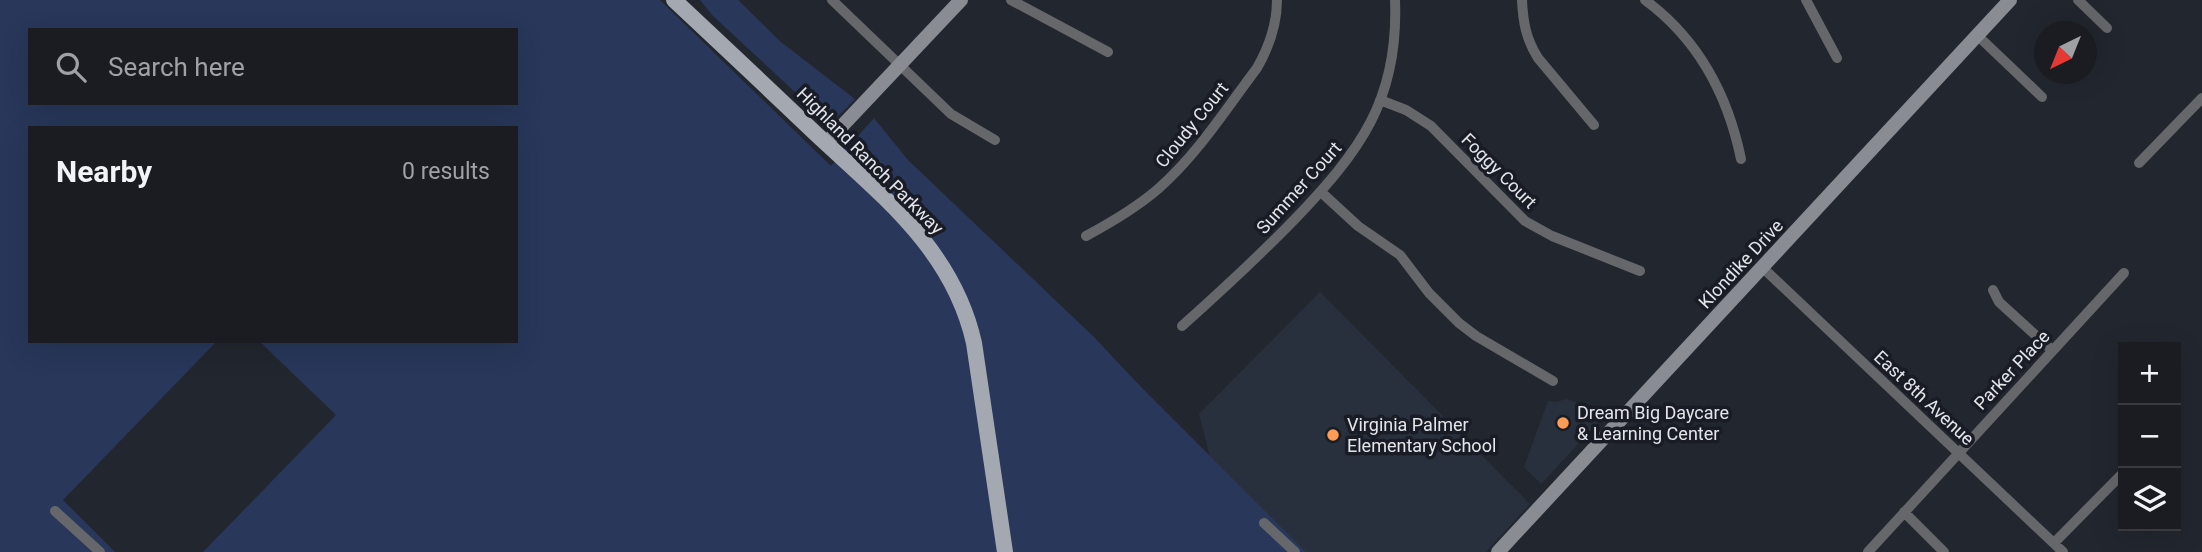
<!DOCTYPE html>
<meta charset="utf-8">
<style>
body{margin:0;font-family:Roboto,sans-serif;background:#27292f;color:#f1f3f6}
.controls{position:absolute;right:21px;bottom:21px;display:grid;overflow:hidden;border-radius:0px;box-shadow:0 7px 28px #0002}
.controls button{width:63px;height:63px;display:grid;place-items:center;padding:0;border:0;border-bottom:2px solid #383a40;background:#1a1c22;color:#f1f3f6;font:35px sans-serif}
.compass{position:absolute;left:2034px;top:21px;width:63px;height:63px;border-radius:50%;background:#1a1c22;box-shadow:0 7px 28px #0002;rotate:223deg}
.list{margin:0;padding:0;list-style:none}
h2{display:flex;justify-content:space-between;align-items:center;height:91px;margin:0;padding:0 28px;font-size:30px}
h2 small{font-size:23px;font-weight:400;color:#9fa1a5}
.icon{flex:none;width:38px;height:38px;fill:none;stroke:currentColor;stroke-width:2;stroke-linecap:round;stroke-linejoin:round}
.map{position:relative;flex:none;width:2202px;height:552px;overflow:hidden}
.search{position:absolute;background:#1a1c22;box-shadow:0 7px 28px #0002;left:28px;top:28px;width:490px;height:77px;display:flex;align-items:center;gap:18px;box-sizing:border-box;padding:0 24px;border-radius:0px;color:#9fa1a5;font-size:26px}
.panel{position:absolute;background:#1a1c22;box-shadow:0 7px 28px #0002;left:28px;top:126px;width:490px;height:217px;border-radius:0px}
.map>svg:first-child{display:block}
</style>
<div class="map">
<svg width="2202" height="552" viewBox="0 0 2202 552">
<rect width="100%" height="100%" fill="#22262e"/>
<path fill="#29303d" d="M1320,292L1530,504L1486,552H1306L1210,457L1199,414Z
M1566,399L1607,413L1541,484L1524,467L1548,401L1556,402Z"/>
<path fill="#28375a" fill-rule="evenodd" d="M0,0H660L831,166L874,118L908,160L1094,337L1142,388L1306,552H203L336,415L259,341H516V128H30V341H217L63,500L115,552H0ZM30,30H516V103H30Z
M700,0H738L781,42L855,99C845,109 838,121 823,118L713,16Z"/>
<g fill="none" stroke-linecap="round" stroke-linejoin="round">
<path stroke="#65676b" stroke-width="10" d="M832,0L951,114L995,140
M1011,0L1108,52
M1522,0C1523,22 1526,39 1538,58L1594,125
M1645,0C1698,39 1728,96 1741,159
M1806,0L1837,58
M2078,0L2107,28
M1977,35L2042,97
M1380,100L1406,110L1431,126L1525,221L1552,236L1640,271
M2139,163L2202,98
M1321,192L1358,226L1400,255L1429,293L1459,323L1476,336L1553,381
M1086,236C1112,222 1136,208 1158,189C1197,155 1226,109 1257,68C1269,47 1277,25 1277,0
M1763,268L2063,552
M1993,290L1999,302L2052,350
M1182,326C1220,292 1258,257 1294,220C1360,151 1399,100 1395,0
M55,511L100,552
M1904,512L1944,552
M1264,523L1295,552
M2054,543L2123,473
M1868,552L2124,273"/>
<path stroke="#898c93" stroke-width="14" d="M826,143L961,0
M1498,552L2010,0"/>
<path stroke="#a4a9b1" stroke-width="16" d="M674,0C721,44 768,88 815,133C881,195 953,249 974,343L1005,552"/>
</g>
<g fill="#fd9d55" stroke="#191c24" stroke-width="2.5">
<circle cx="1563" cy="423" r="7"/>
<circle cx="1333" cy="435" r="7"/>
</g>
<g text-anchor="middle" stroke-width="7" stroke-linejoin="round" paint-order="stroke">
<g font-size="18" fill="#e3e5eb" stroke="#191c24">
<text transform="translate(1192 125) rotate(-51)" y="6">Cloudy Court</text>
<text transform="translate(870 161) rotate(45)" y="6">Highland Ranch Parkway</text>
<text transform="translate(1499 171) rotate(45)" y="6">Foggy Court</text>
<text transform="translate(1299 188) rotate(-48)" y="6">Summer Court</text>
<text transform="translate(1741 264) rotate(-47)" y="6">Klondike Drive</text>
<text transform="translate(2012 370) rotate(-47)" y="6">Parker Place</text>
<text transform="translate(1924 398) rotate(43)" y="6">East 8th Avenue</text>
</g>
<g font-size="18" fill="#e3e5eb" stroke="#191c24" text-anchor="start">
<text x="1577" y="419">Dream Big Daycare<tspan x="1577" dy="21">&amp; Learning Center</tspan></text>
<text x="1347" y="431">Virginia Palmer<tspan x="1347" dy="21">Elementary School</tspan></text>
</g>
</g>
</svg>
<div class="controls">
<button>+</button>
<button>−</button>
<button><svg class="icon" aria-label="layers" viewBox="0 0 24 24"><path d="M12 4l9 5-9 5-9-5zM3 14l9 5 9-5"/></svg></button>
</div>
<svg class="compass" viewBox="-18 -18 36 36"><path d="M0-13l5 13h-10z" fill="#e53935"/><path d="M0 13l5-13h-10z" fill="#9fa1a5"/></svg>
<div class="search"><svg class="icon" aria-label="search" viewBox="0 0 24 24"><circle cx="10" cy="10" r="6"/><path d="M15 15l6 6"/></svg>Search here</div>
<section class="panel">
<h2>Nearby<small>0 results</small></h2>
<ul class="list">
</ul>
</section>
</div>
